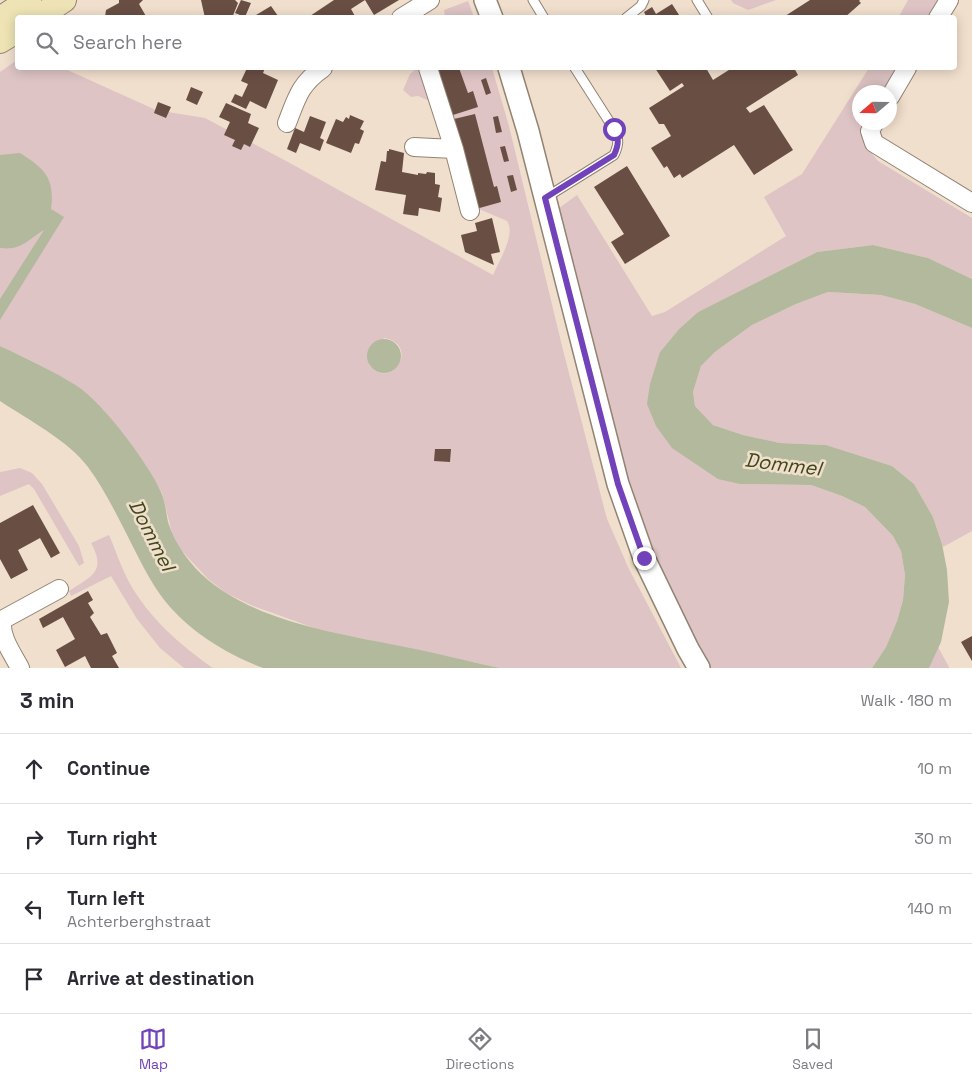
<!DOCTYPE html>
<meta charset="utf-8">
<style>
body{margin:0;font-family:"Space Grotesk",sans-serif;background:#f2f2f3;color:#2b2b33}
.compass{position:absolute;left:852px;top:85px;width:45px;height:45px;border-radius:50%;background:#fff;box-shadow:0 2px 12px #0003;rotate:250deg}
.stop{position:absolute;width:15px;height:15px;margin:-11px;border:4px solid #7242ba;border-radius:50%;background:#fff}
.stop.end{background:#7242ba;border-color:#fff;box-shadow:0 1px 5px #0008}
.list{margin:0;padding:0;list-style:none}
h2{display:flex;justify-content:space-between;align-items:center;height:65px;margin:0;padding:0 20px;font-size:21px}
h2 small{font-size:16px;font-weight:400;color:#7c7c81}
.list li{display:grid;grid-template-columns:32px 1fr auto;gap:15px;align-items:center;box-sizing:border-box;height:70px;padding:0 20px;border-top:1px solid #e1e1e2}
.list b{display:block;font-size:19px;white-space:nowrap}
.list p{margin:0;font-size:16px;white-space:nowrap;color:#7c7c81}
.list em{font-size:16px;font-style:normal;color:#7c7c81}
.icon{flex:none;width:28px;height:28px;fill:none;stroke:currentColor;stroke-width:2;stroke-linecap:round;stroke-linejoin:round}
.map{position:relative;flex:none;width:972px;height:668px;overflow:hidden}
.search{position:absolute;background:#fff;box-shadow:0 2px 12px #0003;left:15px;right:15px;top:15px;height:55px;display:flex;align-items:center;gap:12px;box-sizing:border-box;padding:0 18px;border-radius:5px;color:#7c7c81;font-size:19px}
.sheet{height:345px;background:#fff}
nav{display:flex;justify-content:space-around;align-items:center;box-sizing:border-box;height:70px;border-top:1px solid #e1e1e2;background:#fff;font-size:14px;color:#7c7c81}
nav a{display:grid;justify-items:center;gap:2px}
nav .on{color:#7242ba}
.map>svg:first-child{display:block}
</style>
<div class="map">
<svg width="972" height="668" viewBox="0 0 972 668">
<rect width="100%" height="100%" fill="#f1dfcd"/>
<path fill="#dec4c4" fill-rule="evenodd" d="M731,0H776L748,10L733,3Z
M908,0H945L934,17L898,18Z
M468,1L474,17H445L444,10Z
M17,60L18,68H63L156,110L205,118L288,162L493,275C499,261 516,234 507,221L479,209L483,192L432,102L418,96L411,97L403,90L410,74L417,68H492L509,126L563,350L607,519L629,569L681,668H500L317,629L253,606L226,593L208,579L181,550L172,533L162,493L145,464L104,411L78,387L32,361L0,346V72ZM385,338C420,345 392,392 369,365L373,343Z
M869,68H905L890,92H860V122L871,123C864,141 865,146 878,161L972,218V279L928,258L873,245L817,252L698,312L679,329L660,352L740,484L811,485L842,496L865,507L893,536L901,551L905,575L903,600L897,621L886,647L872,668H708L675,607L621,483L555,211L577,195L652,316L665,312L786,236L764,197L802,174Z
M828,292L881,295L915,304L972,328V531L943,547L933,517L914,484L892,466L826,445L780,443L743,435L713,425L695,406L693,392L701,366L715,352L752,325L796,304Z
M20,468L32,473L42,484L79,546L84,563L79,566L34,489L29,484L0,496V472Z
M109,535C116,551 121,567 129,582C149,618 180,645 213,668H184L160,648L137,619L111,576L71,596L69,591C91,576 107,572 91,543Z
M938,647L949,667V668H929Z"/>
<path fill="#b2b99c" d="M20,153C45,169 55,178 51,209L64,217L0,320V299L44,230C29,239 21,251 0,248V155Z
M873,245L928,258L972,279V328L915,304L881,295L828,292L796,304L752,325L715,352L701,366L693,392L695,406L713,425L743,435L780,443L826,445L892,466L914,484L933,517L942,544L947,570L949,602L941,642L929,668H872L886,647L897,621L903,600L905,575L901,551L893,536L865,507L842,496L811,485L740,484L718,479L672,448L656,426L647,404L650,384L660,352L679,329L698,312L817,252Z
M367 356a17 17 0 1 1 34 0a17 17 0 1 1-34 0Z
M0,346C26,358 53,371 77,386C104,404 148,463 161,492C165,501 166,512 168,522C175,544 190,565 208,580C259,622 337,633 400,646C433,652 466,661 500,668H263C221,652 179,625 155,587C131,548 115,504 88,467C69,441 27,419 0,401Z"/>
<path fill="#694e43" d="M119,0H143L139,4L147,18L105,17L106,10L119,3Z
M201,0H235L238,3L232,18H205Z
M241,0L251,3L245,17L235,13Z
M334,0H399L374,15L365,0L351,9L356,18H307Z
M810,0H860L859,1L861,3L844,18H782Z
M672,4L681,18H647L644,12L652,7L656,14Z
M271,6L278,16L275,18H258L256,15Z
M247,68H265L263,73L278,80L266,109L250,101L246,109L231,102L235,94L242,97L248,84L241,81Z
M436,68H459L468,93L473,91L478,107L453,115Z
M655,68H706L713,80L732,68H794L798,75L746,108L750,113L764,105L793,150L754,175L734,145L682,178L680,174L674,178L667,166L664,168L651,148L671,136L664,124H659L649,108L684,86L682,83L670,91Z
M486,78L491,93L486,95L481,80Z
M191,87L203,92L197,105L186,100Z
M158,102L171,107L166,118L154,113Z
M226,103L251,114L248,123L259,128L250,147L244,144L241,150L232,146L235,140L224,135L230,122L219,117Z
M475,114L494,187L497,186L501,202L476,209L454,119Z
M350,115L364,121L360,129L364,131L359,144L355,143L351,153L326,143L336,119L343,122L346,117L349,119Z
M310,116L326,122L320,138L324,140L320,151L300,143L296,153L287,149L295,128L304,132Z
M498,116L502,132L496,133L493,117Z
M505,146L509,161L504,162L500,147Z
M389,149L404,153L402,172L418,175V173L426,174L427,172L435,173V184L440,185L438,197L442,198L440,212L419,208L418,216L403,214L406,195L375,190L381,161L386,162L387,151H389Z
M627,166L670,236L625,264L611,242L624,234L594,187Z
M513,175L517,190L511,192L507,176Z
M492,218L500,252L491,254L494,265L465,252L461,235L477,231L475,223Z
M435,449H451L450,462L434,461Z
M33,505L60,553L51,558L40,538L18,550L28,570L11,579L0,559V523Z
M88,591L93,600L88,603L94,613L90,617L101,635L107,633L117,653L112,656L119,668H91L85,656L65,667L56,650L75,639L63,617L43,628L39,619Z
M972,636V661L961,642Z"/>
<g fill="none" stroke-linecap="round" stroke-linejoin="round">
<defs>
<path id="service" d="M533,0L544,18
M697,0L708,18
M626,18L641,6L644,0
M545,198L614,155C619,144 619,139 614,129L575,68"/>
<path id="minor" d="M401,18L430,0
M938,18L949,0
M428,68L454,149L470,211
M890,97L907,68
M875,122L870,131L874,143L972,203
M287,123C297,97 300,84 323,68
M414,147L454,149
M20,668C12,653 0,637 2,620L59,589"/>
<path id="tertiary" d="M485,0L492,18
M509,68L528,131L618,484L644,558L688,649L699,668"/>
<path id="secondary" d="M37,18L64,0
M0,19L29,0
M0,41L18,30"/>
</defs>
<use href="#service" stroke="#938372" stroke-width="11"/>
<use href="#minor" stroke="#938372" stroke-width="20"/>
<use href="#tertiary" stroke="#938372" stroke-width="24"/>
<use href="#secondary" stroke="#938372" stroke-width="26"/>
<use href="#service" stroke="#fff" stroke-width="9"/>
<use href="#minor" stroke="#fff" stroke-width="18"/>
<use href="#tertiary" stroke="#fff" stroke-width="21"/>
<use href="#secondary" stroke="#ede3b4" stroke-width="24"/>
</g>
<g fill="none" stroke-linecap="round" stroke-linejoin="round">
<path stroke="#7242ba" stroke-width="6" d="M614,129C619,139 619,144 614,155L545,198L618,484L644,558"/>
</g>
<g text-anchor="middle" stroke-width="5" stroke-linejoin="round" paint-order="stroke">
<g font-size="20" font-style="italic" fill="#3e4818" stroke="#f1dfcd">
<text transform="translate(783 464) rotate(7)" y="7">Dommel</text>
<text transform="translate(152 535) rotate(63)" y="7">Dommel</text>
</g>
</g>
</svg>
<svg class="compass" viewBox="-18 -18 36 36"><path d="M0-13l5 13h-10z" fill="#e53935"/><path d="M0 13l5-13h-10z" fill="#7c7c81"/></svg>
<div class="stop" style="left:614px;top:129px"></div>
<div class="stop end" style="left:644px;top:558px"></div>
<div class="search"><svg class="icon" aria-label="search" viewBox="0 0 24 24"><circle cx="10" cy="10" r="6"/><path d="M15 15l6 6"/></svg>Search here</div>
</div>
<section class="sheet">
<h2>3 min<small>Walk · 180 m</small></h2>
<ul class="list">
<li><svg class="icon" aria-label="ahead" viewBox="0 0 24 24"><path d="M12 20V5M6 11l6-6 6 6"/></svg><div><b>Continue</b></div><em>10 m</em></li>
<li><svg class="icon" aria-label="right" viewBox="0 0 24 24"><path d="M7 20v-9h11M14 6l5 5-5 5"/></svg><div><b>Turn right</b></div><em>30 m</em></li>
<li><svg class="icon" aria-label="left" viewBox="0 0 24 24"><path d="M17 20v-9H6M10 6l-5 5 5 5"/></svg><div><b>Turn left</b><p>Achterberghstraat</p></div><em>140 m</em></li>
<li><svg class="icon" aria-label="arrive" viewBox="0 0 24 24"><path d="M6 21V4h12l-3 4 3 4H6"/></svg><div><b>Arrive at destination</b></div></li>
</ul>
</section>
<nav>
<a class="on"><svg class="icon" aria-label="map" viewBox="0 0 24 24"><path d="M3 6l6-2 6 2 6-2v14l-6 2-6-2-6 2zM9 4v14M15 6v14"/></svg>Map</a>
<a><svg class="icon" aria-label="directions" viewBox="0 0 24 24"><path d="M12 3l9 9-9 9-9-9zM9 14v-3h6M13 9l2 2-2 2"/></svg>Directions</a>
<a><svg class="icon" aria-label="saved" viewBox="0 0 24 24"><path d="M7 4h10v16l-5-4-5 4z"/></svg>Saved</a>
</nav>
